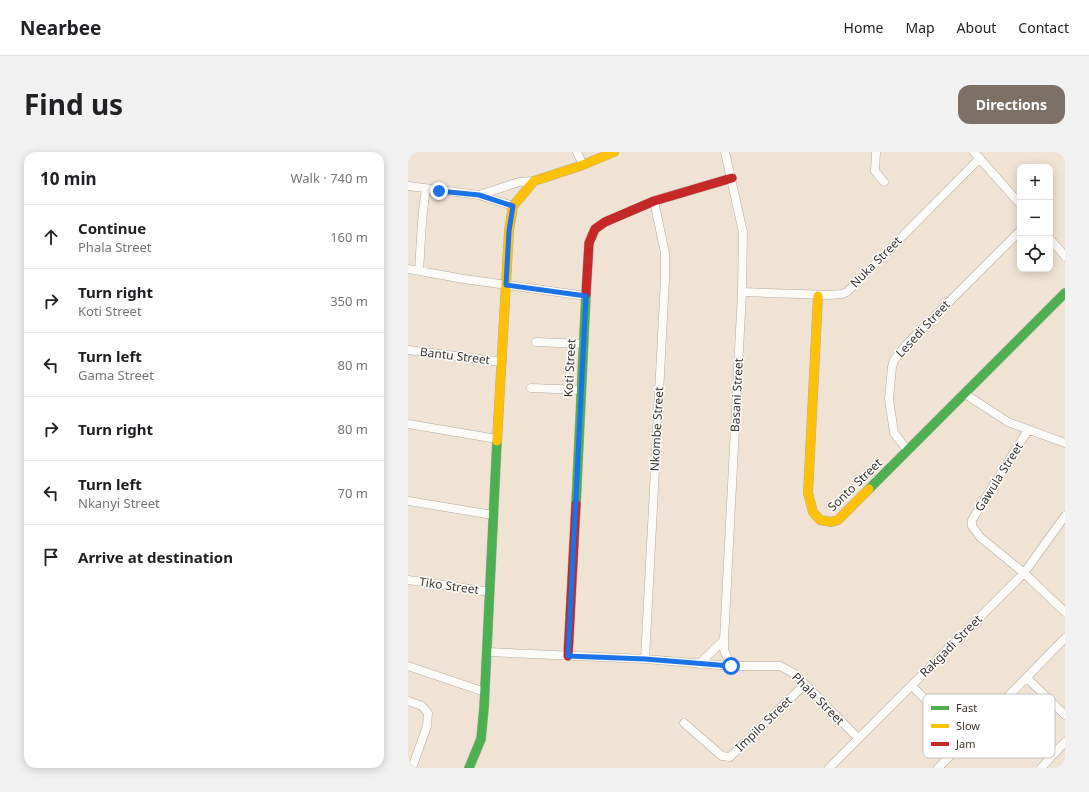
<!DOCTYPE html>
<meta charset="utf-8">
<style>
body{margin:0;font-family:"Noto Sans",sans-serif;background:#f2f2f2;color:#202124}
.controls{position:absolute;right:12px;top:12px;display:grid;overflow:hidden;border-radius:8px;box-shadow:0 2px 10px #0003}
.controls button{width:36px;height:36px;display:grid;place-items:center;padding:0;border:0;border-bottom:1px solid #e0e0e0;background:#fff;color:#202124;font:20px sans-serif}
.stop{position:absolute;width:12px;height:12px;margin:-9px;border:3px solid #1a73e8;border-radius:50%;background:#fff}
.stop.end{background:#1a73e8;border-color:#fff;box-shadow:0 1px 4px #0008}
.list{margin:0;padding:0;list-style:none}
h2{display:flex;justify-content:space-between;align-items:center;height:52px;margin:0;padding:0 16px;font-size:17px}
h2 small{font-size:13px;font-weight:400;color:#757577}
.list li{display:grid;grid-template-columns:26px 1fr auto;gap:12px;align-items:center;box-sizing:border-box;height:64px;padding:0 16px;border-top:1px solid #e0e0e0}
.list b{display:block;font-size:15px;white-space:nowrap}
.list p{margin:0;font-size:13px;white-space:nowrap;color:#757577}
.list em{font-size:13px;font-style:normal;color:#757577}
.icon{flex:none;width:22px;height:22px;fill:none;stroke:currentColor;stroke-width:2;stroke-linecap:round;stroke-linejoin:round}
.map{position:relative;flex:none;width:657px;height:616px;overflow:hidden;border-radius:12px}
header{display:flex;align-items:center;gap:24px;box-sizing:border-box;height:56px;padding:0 20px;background:#fff;border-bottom:1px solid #e0e0e0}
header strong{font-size:19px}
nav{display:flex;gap:22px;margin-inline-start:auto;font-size:14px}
.intro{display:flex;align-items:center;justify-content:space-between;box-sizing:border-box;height:96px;padding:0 24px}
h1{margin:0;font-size:28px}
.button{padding:10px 18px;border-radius:12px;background:#7c7164;color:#fff;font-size:14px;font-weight:700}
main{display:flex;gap:24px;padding:0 24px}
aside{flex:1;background:#fff;border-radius:12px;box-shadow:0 2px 10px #0003}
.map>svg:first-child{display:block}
</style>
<header>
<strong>Nearbee</strong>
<nav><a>Home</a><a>Map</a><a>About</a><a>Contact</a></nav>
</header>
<div class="intro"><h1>Find us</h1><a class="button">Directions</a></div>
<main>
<aside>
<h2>10 min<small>Walk · 740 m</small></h2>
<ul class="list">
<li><svg class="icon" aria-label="ahead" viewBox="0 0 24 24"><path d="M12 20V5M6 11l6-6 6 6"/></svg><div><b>Continue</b><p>Phala Street</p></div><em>160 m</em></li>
<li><svg class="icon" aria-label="right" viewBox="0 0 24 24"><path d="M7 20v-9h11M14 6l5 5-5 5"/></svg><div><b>Turn right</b><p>Koti Street</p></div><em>350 m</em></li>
<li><svg class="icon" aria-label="left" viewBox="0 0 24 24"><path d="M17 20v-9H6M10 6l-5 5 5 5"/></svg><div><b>Turn left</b><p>Gama Street</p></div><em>80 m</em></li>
<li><svg class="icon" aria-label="right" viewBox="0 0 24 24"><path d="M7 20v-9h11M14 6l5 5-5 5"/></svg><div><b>Turn right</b></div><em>80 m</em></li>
<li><svg class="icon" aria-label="left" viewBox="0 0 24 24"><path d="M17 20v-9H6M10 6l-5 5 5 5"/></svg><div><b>Turn left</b><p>Nkanyi Street</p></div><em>70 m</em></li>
<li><svg class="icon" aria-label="arrive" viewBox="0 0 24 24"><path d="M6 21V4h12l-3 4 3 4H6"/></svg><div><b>Arrive at destination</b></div></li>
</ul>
</aside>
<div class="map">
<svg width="657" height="616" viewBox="0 0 657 616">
<rect width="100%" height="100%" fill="#f0e3d3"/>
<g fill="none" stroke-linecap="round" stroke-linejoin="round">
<defs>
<path id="street" d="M169,0L175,13
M317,0L335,80L334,140L316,488V498L323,514
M468,0L467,19L476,30
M566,0L612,52
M0,34L71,43L105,54
M71,43L111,30L126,29
M642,87L657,104
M0,117L56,127L178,144
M11,119C13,91 13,65 18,38
M334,140L421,143L434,142L439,140L572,6
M128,190L176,192
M0,198L94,210
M123,236L173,238
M557,242L600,270L657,291
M0,272L89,287
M620,278L564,368V374L572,385L616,421L657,460
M500,299L486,281L481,247L484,215L486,208L499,192L612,79
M0,349L85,363
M0,428L82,440
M80,500L237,507L323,514H372L387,522L450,586
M237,507L257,127V101L246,49
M291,512L316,488
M0,514L77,540
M619,526L657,563
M504,534L557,587
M0,549L14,554L20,561L19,574L4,616
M276,571L314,604L322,605L397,532
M421,616L616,421L657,364
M530,616L657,486
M633,616L657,590"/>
<path id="fast" d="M461,337L657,141
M168,352L178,142
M61,616L73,587L76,556L89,289"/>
<path id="slow" d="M410,144L400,341L405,360L412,368L423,370L430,368L461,337
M89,289L101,79L105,54L126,29L175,13L206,0"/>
<path id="jam" d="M178,142L181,91L187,77L197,70L246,49L324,26
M160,504L168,352"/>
</defs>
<use href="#street" stroke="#b5ab9f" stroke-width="9"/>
<use href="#fast" stroke="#b5ab9f" stroke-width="10"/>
<use href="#slow" stroke="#b5ab9f" stroke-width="10"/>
<use href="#jam" stroke="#b5ab9f" stroke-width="10"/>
<use href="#street" stroke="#fdfbf8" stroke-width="8"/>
<use href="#fast" stroke="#4caf50" stroke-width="9"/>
<use href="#slow" stroke="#ffc107" stroke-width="9"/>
<use href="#jam" stroke="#c62828" stroke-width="9"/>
</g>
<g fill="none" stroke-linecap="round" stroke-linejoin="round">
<path stroke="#1a73e8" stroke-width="5" d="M31,39L71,43L105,54L101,79L98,133L178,144L160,504L237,507L323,514"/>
</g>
<g text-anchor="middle" stroke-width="3" stroke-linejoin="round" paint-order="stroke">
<g font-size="12" fill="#3d3429" stroke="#fff">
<text transform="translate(468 110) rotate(-45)" y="4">Nuka Street</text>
<text transform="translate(515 177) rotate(-47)" y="4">Lesedi Street</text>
<text transform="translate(47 204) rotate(7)" y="4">Bantu Street</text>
<text transform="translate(162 216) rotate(-87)" y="4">Koti Street</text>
<text transform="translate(329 243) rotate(-87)" y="4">Basani Street</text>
<text transform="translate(249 277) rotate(-87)" y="4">Nkombe Street</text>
<text transform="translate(591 325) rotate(-58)" y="4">Gawula Street</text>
<text transform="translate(447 333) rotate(-44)" y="4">Sonto Street</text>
<text transform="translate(41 434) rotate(8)" y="4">Tiko Street</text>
<text transform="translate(543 494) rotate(-45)" y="4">Rakgadi Street</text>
<text transform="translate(410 547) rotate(45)" y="4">Phala Street</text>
<text transform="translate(356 572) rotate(-44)" y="4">Impilo Street</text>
</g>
</g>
<rect x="515" y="542" width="132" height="64" rx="6" fill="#fff" stroke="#c5c2bf" stroke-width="1"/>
<rect x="523" y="554" width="18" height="4" fill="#4caf50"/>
<rect x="523" y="572" width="18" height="4" fill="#ffc107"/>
<rect x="523" y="590" width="18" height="4" fill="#c62828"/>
<g font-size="11" fill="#3d3429">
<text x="548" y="560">Fast</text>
<text x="548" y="578">Slow</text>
<text x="548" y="596">Jam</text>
</g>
</svg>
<div class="controls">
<button>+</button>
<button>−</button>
<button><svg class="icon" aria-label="locate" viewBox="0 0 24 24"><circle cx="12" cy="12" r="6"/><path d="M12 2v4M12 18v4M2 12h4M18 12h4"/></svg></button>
</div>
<div class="stop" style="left:323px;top:514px"></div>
<div class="stop end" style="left:31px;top:39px"></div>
</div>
</main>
